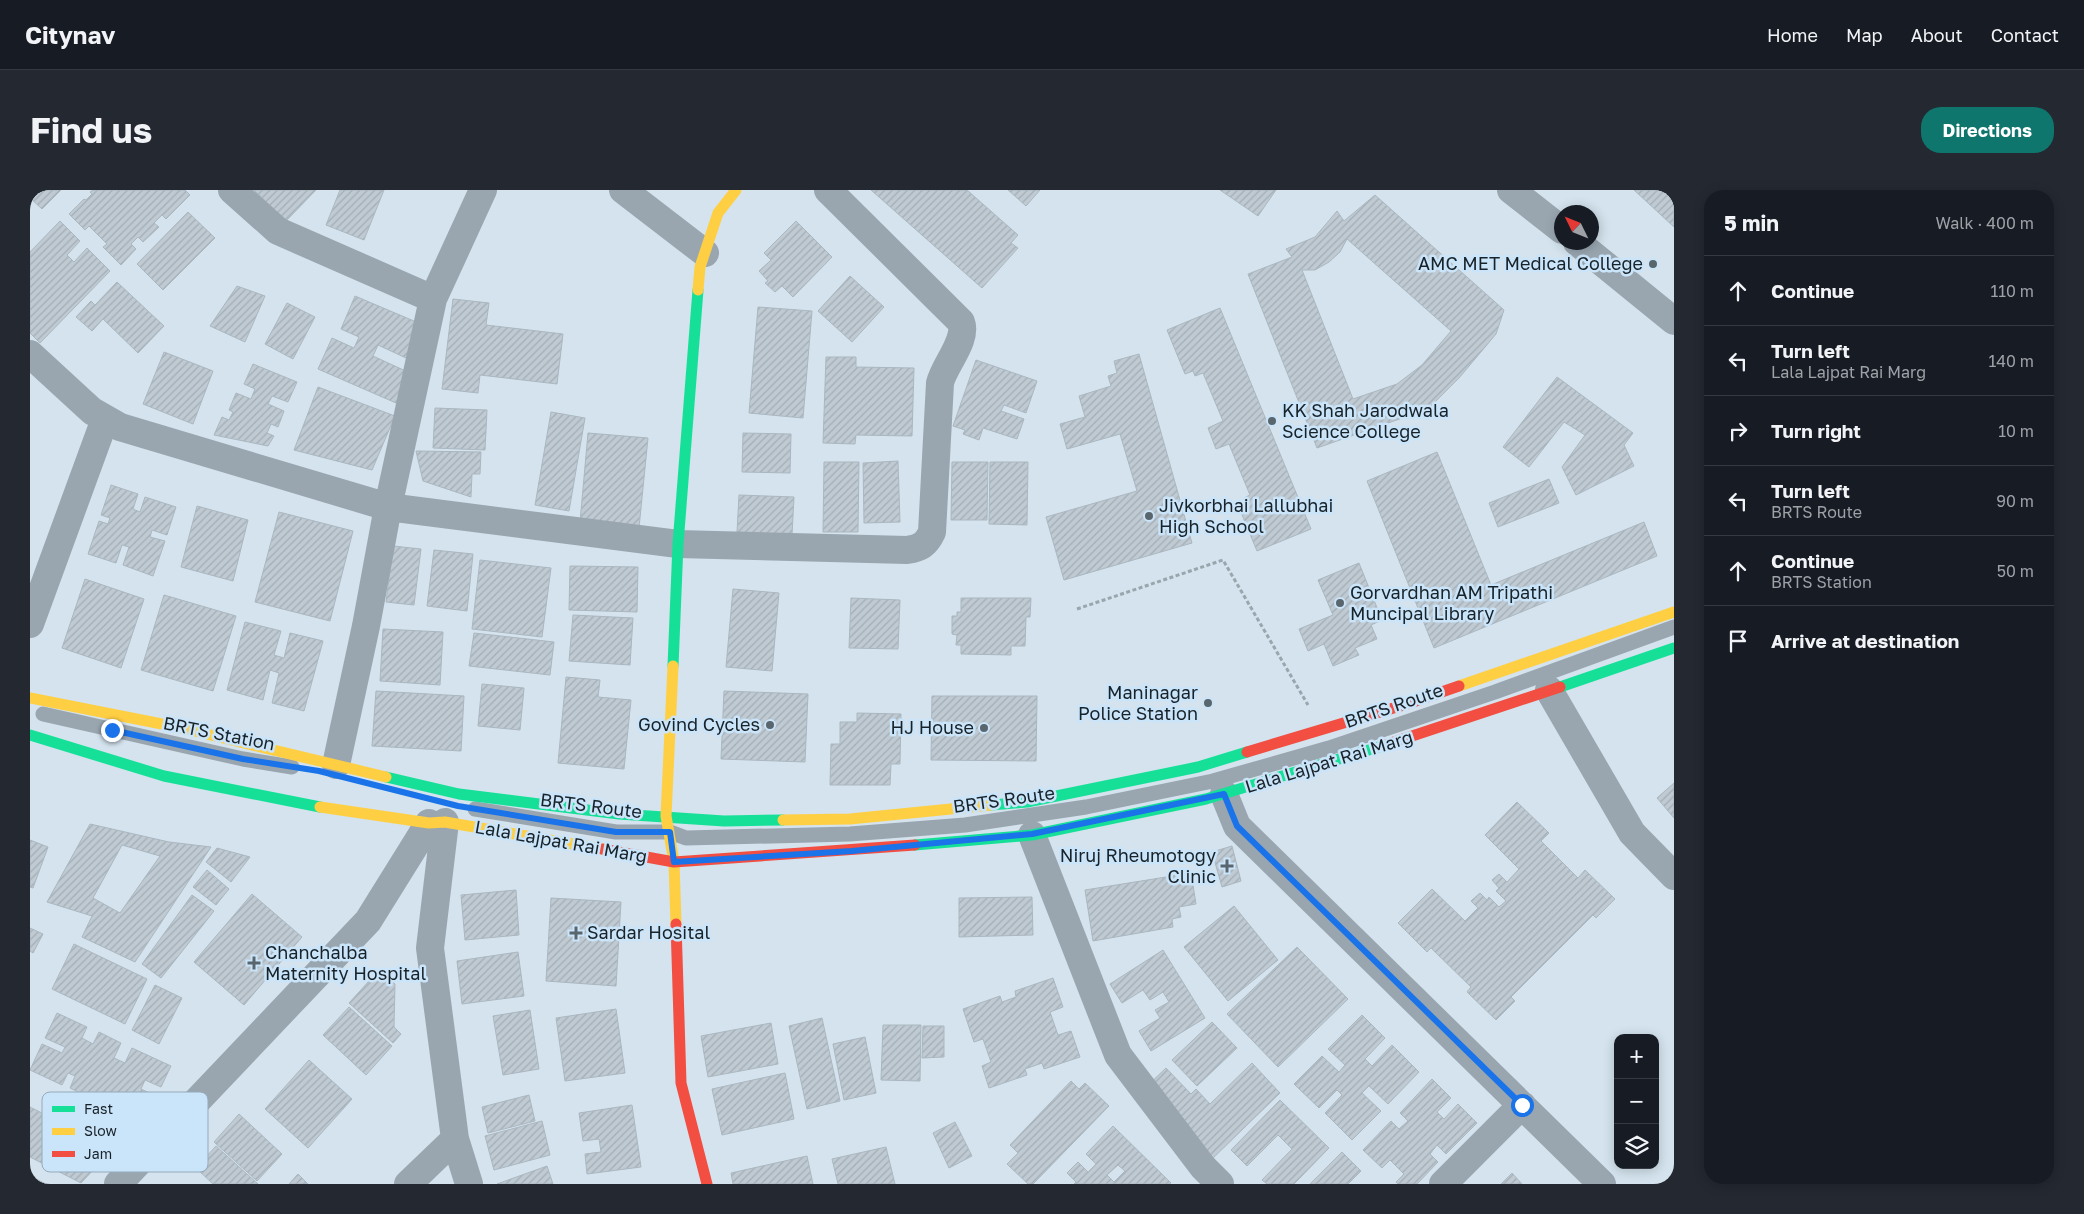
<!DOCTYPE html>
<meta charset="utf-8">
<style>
body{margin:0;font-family:"Golos Text",sans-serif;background:#242831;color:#f1f3f6}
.controls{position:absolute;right:15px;bottom:15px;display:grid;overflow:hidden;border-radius:10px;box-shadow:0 2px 12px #0003}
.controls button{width:45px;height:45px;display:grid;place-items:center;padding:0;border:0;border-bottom:1px solid #363941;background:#171b24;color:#f1f3f6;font:25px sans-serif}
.compass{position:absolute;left:1524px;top:15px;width:45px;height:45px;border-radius:50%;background:#171b24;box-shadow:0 2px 12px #0003;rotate:313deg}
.stop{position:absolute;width:15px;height:15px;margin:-11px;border:4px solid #1a73e8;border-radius:50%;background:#fff}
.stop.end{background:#1a73e8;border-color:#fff;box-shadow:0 1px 5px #0008}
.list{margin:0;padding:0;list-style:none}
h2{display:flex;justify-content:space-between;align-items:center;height:65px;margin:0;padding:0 20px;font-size:21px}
h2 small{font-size:16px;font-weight:400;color:#9ea1a6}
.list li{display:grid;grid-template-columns:32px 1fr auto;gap:15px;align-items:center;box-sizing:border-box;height:70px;padding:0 20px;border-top:1px solid #363941}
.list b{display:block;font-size:19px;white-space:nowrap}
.list p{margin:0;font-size:16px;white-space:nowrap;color:#9ea1a6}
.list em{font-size:16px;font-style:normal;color:#9ea1a6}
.icon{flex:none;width:28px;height:28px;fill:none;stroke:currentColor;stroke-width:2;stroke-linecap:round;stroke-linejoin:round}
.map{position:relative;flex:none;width:1644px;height:994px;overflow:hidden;border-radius:20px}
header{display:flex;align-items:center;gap:30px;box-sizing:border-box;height:70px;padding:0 25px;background:#171b24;border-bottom:1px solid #363941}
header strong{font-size:24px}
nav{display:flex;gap:28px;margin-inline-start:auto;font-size:18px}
.intro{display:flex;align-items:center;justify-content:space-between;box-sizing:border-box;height:120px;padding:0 30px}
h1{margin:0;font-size:35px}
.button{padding:12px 22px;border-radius:20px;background:#0f766e;color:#fff;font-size:18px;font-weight:700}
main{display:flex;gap:30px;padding:0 30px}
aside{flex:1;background:#171b24;border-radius:20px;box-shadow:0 2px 12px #0003}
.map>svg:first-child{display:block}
</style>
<header>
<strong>Citynav</strong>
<nav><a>Home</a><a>Map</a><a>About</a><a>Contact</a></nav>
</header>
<div class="intro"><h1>Find us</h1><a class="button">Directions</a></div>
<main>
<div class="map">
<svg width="1644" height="994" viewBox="0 0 1644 994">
<defs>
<pattern id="building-hatch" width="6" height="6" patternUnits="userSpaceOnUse" patternTransform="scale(1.25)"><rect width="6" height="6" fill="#bfcad3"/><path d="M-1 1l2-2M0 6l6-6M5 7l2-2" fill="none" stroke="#a3adb5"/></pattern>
</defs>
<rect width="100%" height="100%" fill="#d4e3ee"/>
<path fill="url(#building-hatch)" stroke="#abb7c0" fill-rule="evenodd" d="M0,0H31L12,19L0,8Z
M63,0H155L160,5L136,29L132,25L124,33L129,37L113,52L108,47L101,54L106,59L91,75L73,57L77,54L59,36L55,40L39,24L54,9L56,10L62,4L60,2Z
M224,0H286L256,31Z
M310,0H354L334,50L296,35Z
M841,0H937L988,45L981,53L988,58L952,98Z
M978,0H1010L996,16Z
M1190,0H1246L1228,26Z
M1604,0H1644V37Z
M1345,5L1474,120L1466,144L1429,188L1398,219L1287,258L1218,84L1262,67L1256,59L1285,47L1307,21L1314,31ZM1317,49L1421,141L1392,175L1367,194L1323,209L1272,80H1285L1299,72L1310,62Z
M158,22L185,48L133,100L107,74Z
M30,31L50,51L37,65L44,72L57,58L80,81L10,153L0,143V62Z
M766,31L802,67L763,107L752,96L745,102L735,93L738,91L729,81L741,70L734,63Z
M820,86L854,117L822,152L788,121Z
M87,92L134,136L108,163L73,129L62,141L46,127L61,111L65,115Z
M207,96L235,106L215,152L180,136Z
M325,106L391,134L376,168L348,155L343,166L380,183L366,213L288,179L302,148L324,158L329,147L311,139Z
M423,109L459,113L456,135L533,144L527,194L450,185L448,203L412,199Z
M257,113L285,127L263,169L235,154Z
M728,117L782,121L773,228L719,223Z
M1190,118L1281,339L1227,361L1208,315L1216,313L1214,308L1220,305L1199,254L1186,259L1178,238L1193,231L1173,183L1165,186L1163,181L1155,184L1137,140Z
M134,162L183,181L163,234L113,214Z
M1109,164L1162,353L1034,390L1016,327L1107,301L1090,244L1037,259L1030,234L1055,227L1049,206L1081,196L1078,186L1087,183L1084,171Z
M796,167H826V177L884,178L882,246L826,245L825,254L793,253Z
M946,170L1007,191L996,223L974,215L971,221L994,229L987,249L953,238L949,250L933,244L935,240L923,236Z
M223,174L267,192L258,212L242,206L238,214L254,221L248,237L241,234L237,243L244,246L238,256L184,245L192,227L199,230L203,222L199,220L206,203L221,209L225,199L214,194Z
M1527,187L1603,243L1594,255L1604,276L1546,305L1532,277L1555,245L1534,232L1499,277L1473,257Z
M288,197L365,226L342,280L264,260Z
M405,218L457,220L455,260L403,258Z
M521,222L555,228L539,321L505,315Z
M558,243L618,248L609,338L550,332Z
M713,243L761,244L760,283L712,282Z
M386,261L451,262L450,284H442L441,307L393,291Z
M1407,262L1461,395L1614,332L1627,366L1404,458L1337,291Z
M868,271L870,332L834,333L833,273Z
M794,272H829L828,342H793Z
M922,272H958L957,330H921Z
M960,272H998L997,335L959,334Z
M1519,289L1529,313L1468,337L1459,313Z
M81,295L108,304L103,319L110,322L115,307L146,317L137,345L122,340L120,347L135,351L123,386L93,375L99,357L92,355L86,373L58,364L69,331L78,334L80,328L71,325Z
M709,305L764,307L762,345L707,342Z
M167,316L218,330L203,391L151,377Z
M249,322L323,341L300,431L225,412Z
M363,356L391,359L384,415L356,412Z
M404,360L443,364L437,421L397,416Z
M450,370L521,378L512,447L442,439Z
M1329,373L1352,430L1341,435L1347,449L1325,458L1329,465L1303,476L1294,454L1278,461L1269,439L1303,425L1288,390Z
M540,376L608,377L607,422L539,420Z
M55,389L114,409L91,478L32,458Z
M703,399L749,403L742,481L696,477Z
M134,405L206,426L183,501L111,480Z
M821,408L870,410L868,459L819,458Z
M931,408H1001L1000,427H996L995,456H981V465L931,464V455H926L927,445L922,444V426H927V422H931Z
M543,425L603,428L600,475L539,471Z
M215,432L251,441L244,465L254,468L260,443L293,451L274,521L242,513L249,483L240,480L233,510L197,500Z
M353,439L413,442L410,495L350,491Z
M444,443L524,452L520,485L439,476Z
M536,487L570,490L568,507L601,510L594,579L528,573Z
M452,494L494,498L490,540L448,536Z
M346,501L434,506L431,561L342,556Z
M694,501L778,504L775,572L691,569Z
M902,506H1007L1006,571L901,570Z
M827,523L871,524L870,574H861L860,595H800L801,554H810V532H827Z
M1644,593V628L1627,608Z
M1487,612L1519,643L1511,651L1548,688L1555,680L1585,709L1566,728L1563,725L1481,807L1485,811L1466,830L1437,802L1441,797L1401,758L1397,762L1368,733L1402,699L1435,731L1448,718L1441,711L1450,703L1457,710L1459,707L1469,717L1476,711L1466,701L1469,698L1462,690L1469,684L1477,692L1489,679L1455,645Z
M60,634L139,652L181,657L105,772L52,747L62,726L17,712ZM92,655L130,666L90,723L63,708Z
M0,650L18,657L3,698L0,697Z
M1202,656L1211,691L1192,697L1182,662Z
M187,658L220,667L201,692L176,672Z
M177,680L199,699L186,715L163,697Z
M1161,683L1166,714L1149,717L1151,727L1142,729L1143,737L1063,751L1055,700Z
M486,700L489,745L435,750L431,705Z
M222,704L272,747L214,815L164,772Z
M162,705L184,721L131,788L112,774Z
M1002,707L1003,745L929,747V708Z
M521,708L591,712L586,796L516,791Z
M1204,716L1248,770L1198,811L1154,757Z
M0,738L13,744L3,763L0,761Z
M44,754L117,789L95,834L22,799Z
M1267,757L1318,809L1248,877L1197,824Z
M1133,760L1175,828L1121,861L1109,841L1130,828L1125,820L1139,812L1133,802L1120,810L1113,800L1092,813L1080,794Z
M488,762L494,806L432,814L427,771Z
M349,780L365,794L364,837L371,844L363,853L319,813Z
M1023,788L1033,817L1020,822L1028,845L1041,841L1050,867L1014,879L1012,873L995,879L997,885L959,898L952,876L961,872L953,849L944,852L933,819L970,806L972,812L986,807L985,801Z
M125,795L152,808L129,854L102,840Z
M319,817L362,856L336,885L293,845Z
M586,819L595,883L535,891L526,828Z
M500,820L509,879L473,885L463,826Z
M27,823L57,837L52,848L63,854L69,842L91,853L84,868L95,873L102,858L141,876L131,897L115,890L111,899L126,906L114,933L82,918L87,908L74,901L68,912L40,898L45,886L38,883L32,895L0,880L12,854L32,863L35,857L15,848Z
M1332,825L1355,848L1335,869L1342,876L1362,855L1389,882L1358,914L1339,896L1332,903L1351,921L1322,950L1295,923L1312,905L1307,900L1289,918L1264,894L1292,866L1309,882L1315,875L1298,859Z
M792,828L810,911L777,919L759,836Z
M1182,832L1207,858L1167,896L1142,870Z
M741,833L748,874L678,887L671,846Z
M853,835H891L890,891L851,890Z
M893,836H914V867L892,868Z
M835,847L846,903L814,910L803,854Z
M279,870L322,909L278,958L235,919Z
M1222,873L1250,903L1180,971L1116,897L1136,878L1161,904L1166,899L1180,914Z
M755,883L764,929L692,945L682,899Z
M1402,889L1421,908L1407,922L1414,929L1428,914L1447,933L1416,964L1407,955L1400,964L1408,972L1387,994H1368L1366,992L1374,984L1360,970L1352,978L1333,960L1361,931L1369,939L1378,931L1370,923Z
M1041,891L1049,899L1055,893L1079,916L1003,994H998L977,974L988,963L980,955Z
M499,905L505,931L458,943L452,917Z
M1250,910L1299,958L1264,994H1237L1232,990L1262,959L1248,945L1217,976L1201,960Z
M602,915L611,977L557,984L555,964L571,962L569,949L553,951L549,923Z
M0,917L83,959L51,993L0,967Z
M209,924L252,964L227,991L184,952Z
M512,931L520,965L464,980L455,946Z
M925,932L942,966L919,978L903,943Z
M1083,936L1141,993L1139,994H1044L1046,992L1037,983L1048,972L1058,982L1066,974L1056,964ZM1088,975L1095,981L1084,992L1077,985Z
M186,956L228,994H183L166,978Z
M856,957L865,994H808L802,969Z
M1312,962L1331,981L1318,994H1280Z
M777,966L783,994H703L701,983Z
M517,976L523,994H467Z
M1482,983L1492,994H1471Z
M268,984L278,994H259Z
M0,986L16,994H0Z"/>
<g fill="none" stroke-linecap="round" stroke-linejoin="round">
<path stroke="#9aa6ae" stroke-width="3" stroke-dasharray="4 2.5" stroke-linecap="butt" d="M1047,419L1193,370L1278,515"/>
<path stroke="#99a6b0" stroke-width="15" d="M13,524L213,569L262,577
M445,619L586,642H640L656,648L820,644L935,635L1056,617L1183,591L1299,558L1465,502L1644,437"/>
<path stroke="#99a6b0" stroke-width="28" d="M202,0L248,41L403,109L453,0
M593,0L675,63
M1481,0L1532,40
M1547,52L1644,131
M0,164L62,221L90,237L358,317L648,354L877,360C890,358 896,355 902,342L910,193C914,175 938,150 931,132L798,0
M0,434L75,229
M1519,500L1602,643L1644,686
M306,575L336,436L358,317L403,109
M1194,604L1207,636L1572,994
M415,632L400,758L425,949L439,994
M1002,645L1088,865L1173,977L1190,994
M88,994L338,731L399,633
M378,994L425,949
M1413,994L1492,915"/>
<path stroke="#16e098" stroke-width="11" d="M643,476L648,354L668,100
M1530,497L1644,458
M0,545L134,586L290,617
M356,587L429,604L589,624L694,631L753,630
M961,615L997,612L1168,577L1217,562
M885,655L1002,645L1176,609L1352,556"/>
<path stroke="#ffcf43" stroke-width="11" d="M668,100L670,77L688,23L706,0
M643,476L636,626L644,672L646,734
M1429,496L1644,422
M0,508L152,538L356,587
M290,617L399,633L415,632L572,659
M753,630L820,629L961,615"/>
<path stroke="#f24e42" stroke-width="11" d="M1352,556L1530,497
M1217,562L1377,514L1429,496
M572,659L644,672L885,655
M646,734L651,893L677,994"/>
</g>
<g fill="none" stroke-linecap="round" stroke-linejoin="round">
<path stroke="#1a73e8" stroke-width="6" d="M82,540L213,569L289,581L428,616L586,642H640L644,672L822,661L1002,644L1194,604L1207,636L1492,915"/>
</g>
<g fill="#5a666e" stroke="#cae4f9" stroke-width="2">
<circle cx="1623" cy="74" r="5"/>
<circle cx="1242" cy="231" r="5"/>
<circle cx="1119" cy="326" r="5"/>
<circle cx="1310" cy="413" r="5"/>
<circle cx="1178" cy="513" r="5"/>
<circle cx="740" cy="535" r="5"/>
<circle cx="954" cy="538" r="5"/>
<path d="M1194.5 668.5h5v5h5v5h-5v5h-5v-5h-5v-5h5z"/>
<path d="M543.5 735.5h5v5h5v5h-5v5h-5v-5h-5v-5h5z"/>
<path d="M221.5 765.5h5v5h5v5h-5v5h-5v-5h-5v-5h5z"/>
</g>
<g text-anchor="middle" stroke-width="5" stroke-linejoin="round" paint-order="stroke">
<g font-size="18" fill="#182229" stroke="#cae4f9" text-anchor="end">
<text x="1613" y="80">AMC MET Medical College</text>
<text x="1252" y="227" text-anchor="start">KK Shah Jarodwala<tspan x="1252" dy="21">Science College</tspan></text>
<text x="1129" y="322" text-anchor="start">Jivkorbhai Lallubhai<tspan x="1129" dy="21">High School</tspan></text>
<text x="1320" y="409" text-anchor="start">Gorvardhan AM Tripathi<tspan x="1320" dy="21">Muncipal Library</tspan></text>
<text x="1168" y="509">Maninagar<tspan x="1168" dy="21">Police Station</tspan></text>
<text x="730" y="541">Govind Cycles</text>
<text x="944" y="544">HJ House</text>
<text x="1186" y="672">Niruj Rheumotogy<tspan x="1186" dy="21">Clinic</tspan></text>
<text x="557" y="749" text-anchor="start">Sardar Hosital</text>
<text x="235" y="769" text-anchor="start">Chanchalba<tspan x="235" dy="21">Maternity Hospital</tspan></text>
</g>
<g font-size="18" fill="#182229" stroke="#cae4f9">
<text transform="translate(1364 516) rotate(-19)" y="6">BRTS Route</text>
<text transform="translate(189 544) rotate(11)" y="6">BRTS Station</text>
<text transform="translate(1299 572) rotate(-17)" y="6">Lala Lajpat Rai Marg</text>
<text transform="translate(974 610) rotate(-8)" y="6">BRTS Route</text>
<text transform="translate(561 616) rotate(7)" y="6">BRTS Route</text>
<text transform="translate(531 652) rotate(10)" y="6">Lala Lajpat Rai Marg</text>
</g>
</g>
<rect x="12" y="902" width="166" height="80" rx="8" fill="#cae4f9" stroke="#95aabb" stroke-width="1"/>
<rect x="22" y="916" width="23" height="6" fill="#16e098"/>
<rect x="22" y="938" width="23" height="7" fill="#ffcf43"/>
<rect x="22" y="961" width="23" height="6" fill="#f24e42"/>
<g font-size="14" fill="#182229">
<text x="54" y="924">Fast</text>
<text x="54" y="946">Slow</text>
<text x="54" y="969">Jam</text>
</g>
</svg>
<div class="controls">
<button>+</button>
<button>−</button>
<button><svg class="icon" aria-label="layers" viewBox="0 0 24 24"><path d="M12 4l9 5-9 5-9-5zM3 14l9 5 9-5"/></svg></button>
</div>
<svg class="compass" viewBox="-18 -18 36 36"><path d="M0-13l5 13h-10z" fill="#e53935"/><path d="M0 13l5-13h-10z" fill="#9ea1a6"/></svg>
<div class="stop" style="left:1492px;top:915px"></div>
<div class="stop end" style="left:82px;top:540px"></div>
</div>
<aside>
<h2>5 min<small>Walk · 400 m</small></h2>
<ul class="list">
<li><svg class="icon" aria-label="ahead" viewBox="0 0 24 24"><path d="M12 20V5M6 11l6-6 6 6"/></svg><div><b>Continue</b></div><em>110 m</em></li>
<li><svg class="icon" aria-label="left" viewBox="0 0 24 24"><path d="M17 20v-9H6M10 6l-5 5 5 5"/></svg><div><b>Turn left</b><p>Lala Lajpat Rai Marg</p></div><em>140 m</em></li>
<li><svg class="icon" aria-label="right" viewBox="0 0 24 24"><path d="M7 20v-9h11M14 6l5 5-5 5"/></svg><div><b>Turn right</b></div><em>10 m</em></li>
<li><svg class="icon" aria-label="left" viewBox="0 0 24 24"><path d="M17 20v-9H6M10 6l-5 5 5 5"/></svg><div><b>Turn left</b><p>BRTS Route</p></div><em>90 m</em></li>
<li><svg class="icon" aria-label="ahead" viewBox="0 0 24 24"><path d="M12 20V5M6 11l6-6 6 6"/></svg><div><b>Continue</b><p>BRTS Station</p></div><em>50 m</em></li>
<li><svg class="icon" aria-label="arrive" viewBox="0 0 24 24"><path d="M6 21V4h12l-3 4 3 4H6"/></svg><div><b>Arrive at destination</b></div></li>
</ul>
</aside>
</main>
